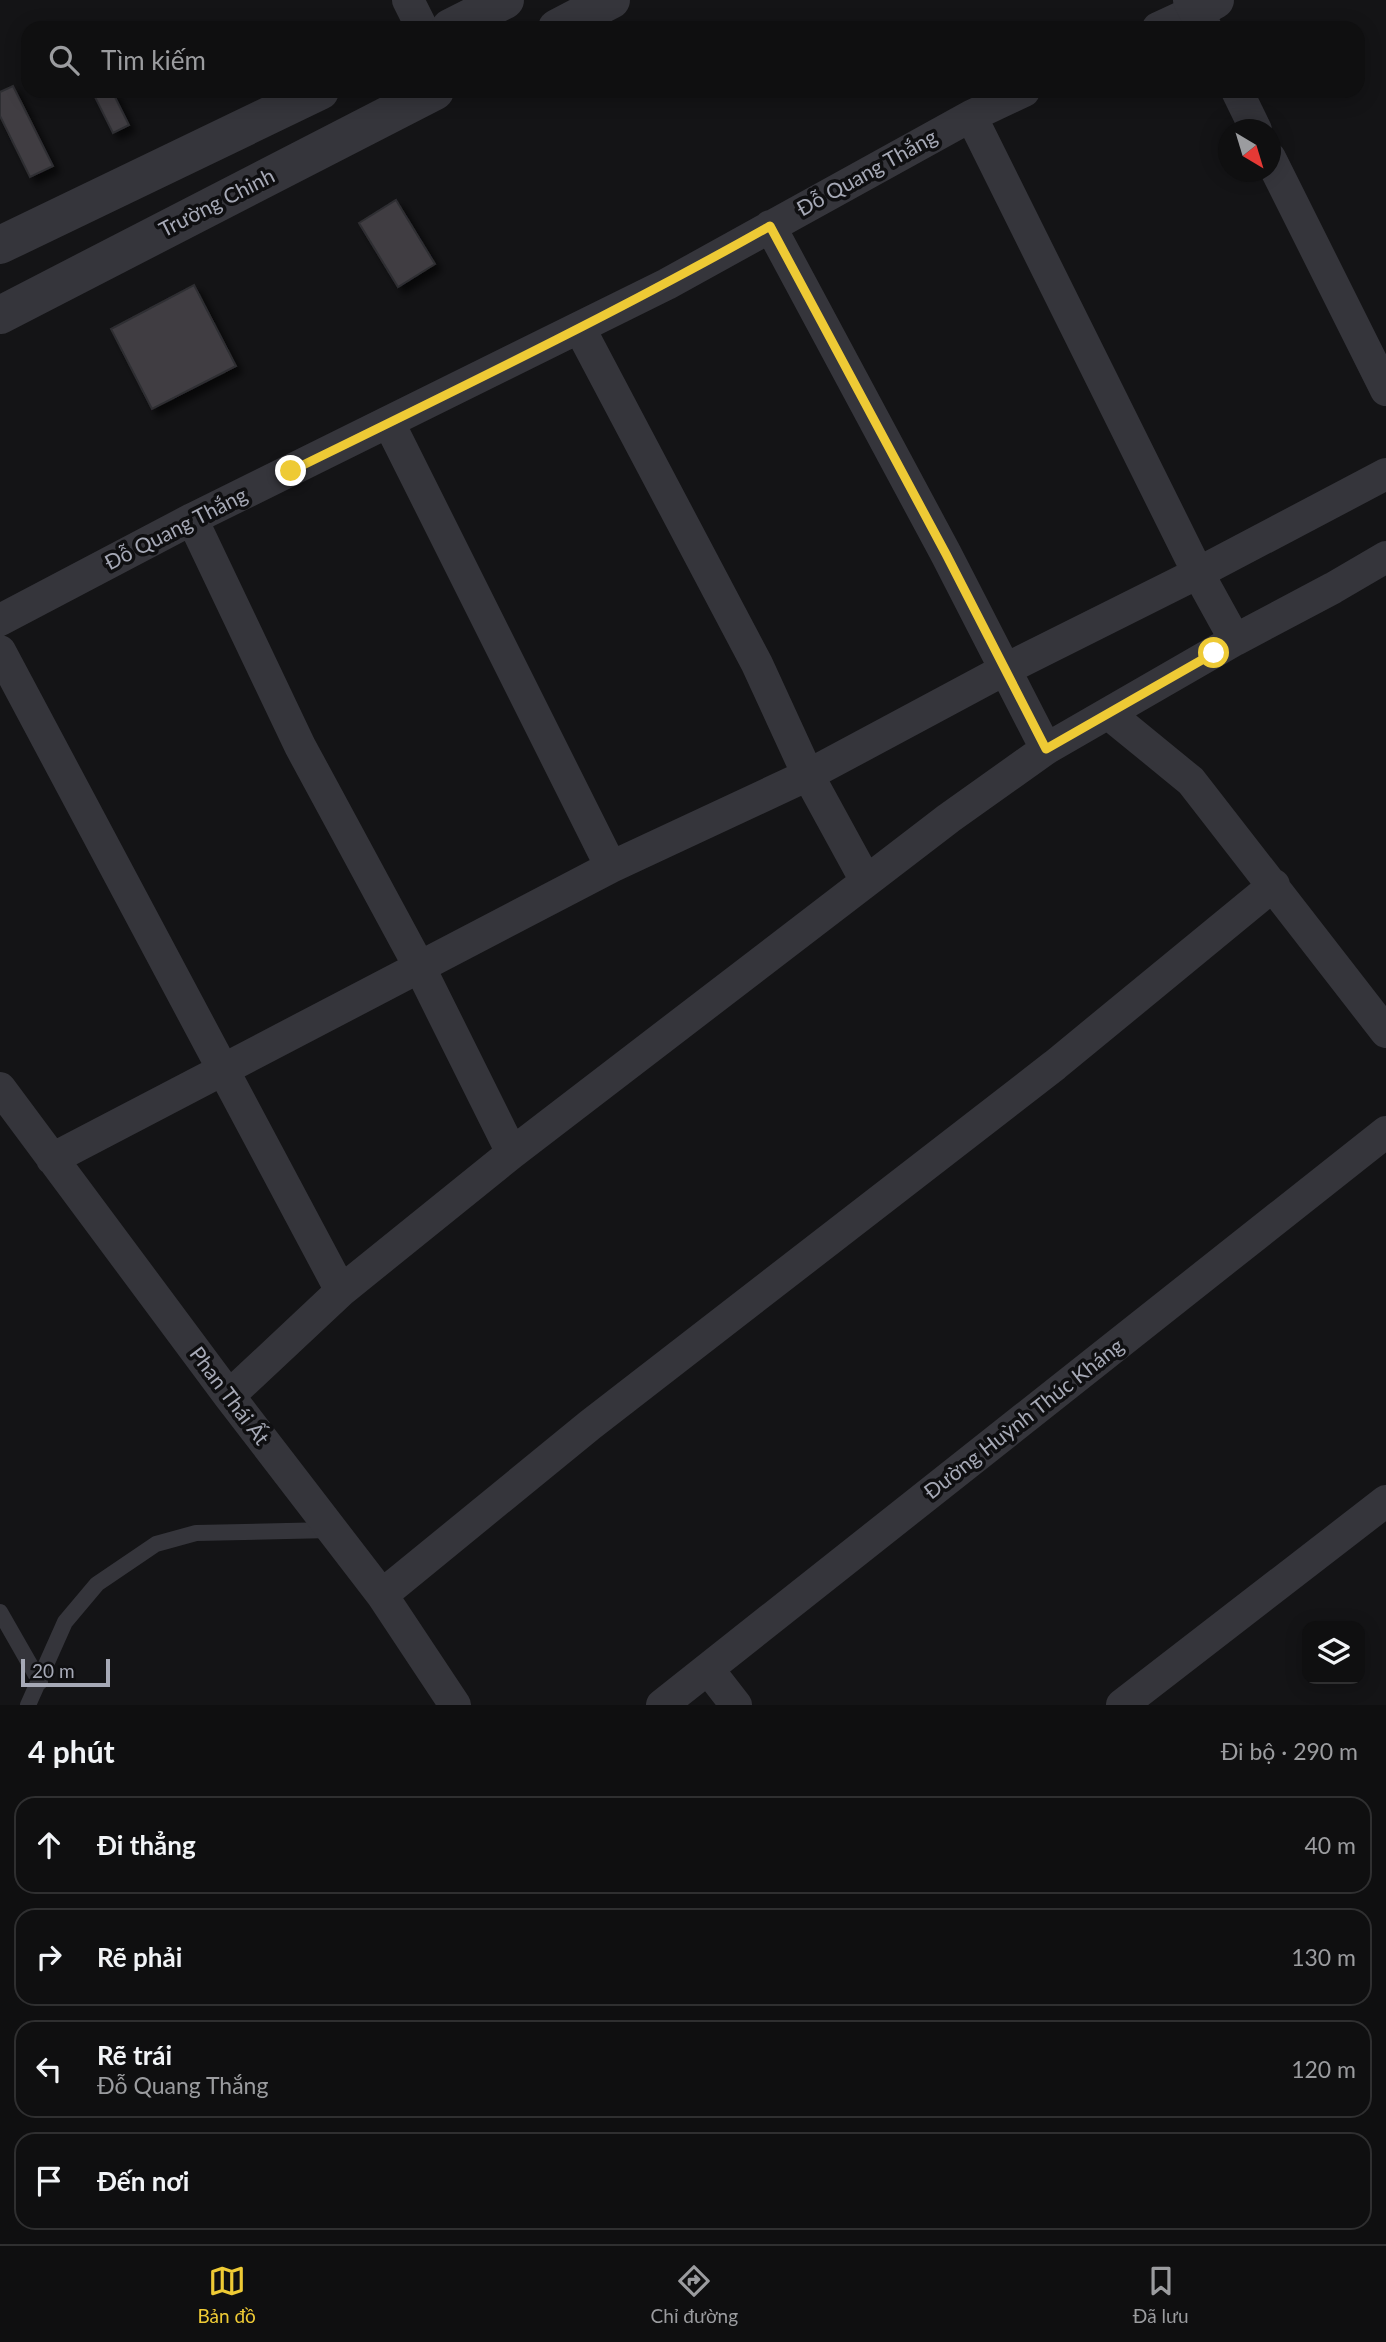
<!DOCTYPE html>
<html lang="vi">
<meta charset="utf-8">
<style>
body{margin:0;font-family:Lato,sans-serif;background:#181819;color:#f1f3f6}
.controls{position:absolute;right:21px;bottom:21px;display:grid;overflow:hidden;border-radius:14px;box-shadow:0 4px 18px #0003}
.controls button{width:63px;height:63px;display:grid;place-items:center;padding:0;border:0;border-bottom:2px solid #2f2f30;background:#0f0f10;color:#f1f3f6;font:35px sans-serif}
.compass{position:absolute;left:1218px;top:119px;width:63px;height:63px;border-radius:50%;background:#0f0f10;box-shadow:0 4px 18px #0003;rotate:142deg}
.scale{position:absolute;left:21px;bottom:18px;width:89px;box-sizing:border-box;padding-left:7px;border:4px solid #a6a9b6;border-top:0;font-size:19px;line-height:24px;white-space:nowrap;color:#a6a9b6;-webkit-text-stroke:5px #0f0f11;paint-order:stroke}
.stop{position:absolute;width:21px;height:21px;margin:-16px;border:5px solid #eeca35;border-radius:50%;background:#fff}
.stop.end{background:#eeca35;border-color:#fff;box-shadow:0 2px 7px #0008}
.list{margin:0;padding:0;list-style:none}
h2{display:flex;justify-content:space-between;align-items:center;height:91px;margin:0;padding:0 28px;font-size:30px}
h2 small{font-size:23px;font-weight:400;color:#9b9c9f}
.list li{display:grid;grid-template-columns:46px 1fr auto;gap:21px;align-items:center;box-sizing:border-box;height:98px;margin:0 14px 14px;padding:0 14px;border:2px solid #2f2f30;border-radius:21px}
.list b{display:block;font-size:26px;white-space:nowrap}
.list p{margin:0;font-size:23px;white-space:nowrap;color:#9b9c9f}
.list em{font-size:23px;font-style:normal;color:#9b9c9f}
.icon{flex:none;width:38px;height:38px;fill:none;stroke:currentColor;stroke-width:2;stroke-linecap:round;stroke-linejoin:round}
.map{position:relative;flex:none;width:1386px;height:1705px;overflow:hidden}
.search{position:absolute;background:#0f0f10;box-shadow:0 4px 18px #0003;left:21px;right:21px;top:21px;height:77px;display:flex;align-items:center;gap:18px;box-sizing:border-box;padding:0 24px;border-radius:21px;color:#9b9c9f;font-size:26px}
.sheet{height:539px;background:#0f0f10}
nav{display:flex;justify-content:space-around;align-items:center;box-sizing:border-box;height:98px;border-top:2px solid #2f2f30;background:#0f0f10;font-size:19px;color:#9b9c9f}
nav a{display:grid;justify-items:center;gap:4px}
nav .on{color:#eeca35}
.map>svg:first-child{display:block}
</style>
<div class="map">
<svg width="1386" height="1705" viewBox="0 0 1386 1705">
<defs>
<filter id="shadow"><feDropShadow dx="6" dy="6" stdDeviation="3.5" flood-color="#0009"/></filter>
</defs>
<rect width="100%" height="100%" fill="#141416"/>
<path fill="#3f3e43" stroke="#2f2e32" stroke-width="2" filter="url(#shadow)" d="M13,86L53,166L30,177L0,116V92Z
M92,91H112L129,125L113,133Z
M396,200L435,264L398,287L359,223Z
M194,285L236,366L152,409L111,329Z"/>
<g fill="none" stroke-linecap="round" stroke-linejoin="round">
<path stroke="#35353b" stroke-width="16" d="M0,1612L40,1682
M28,1705L65,1622L97,1584L156,1544L196,1533L331,1530"/>
<path stroke="#35353b" stroke-width="32" d="M408,0L422,28
M1158,28L1197,10L1206,28
M1237,91L1256,130
M971,116L1198,573L1235,640
M1270,158L1386,390
M770,226L946,554L1046,749
M580,329L757,664L808,775L866,881
M389,423L611,867
M192,519L300,746L420,968L512,1153
M0,620L192,519L667,284L971,116L1024,91
M0,651L341,1291
M1109,714L1191,781L1386,1032
M0,1088L229,1396L382,1595L455,1705
M52,1159L611,867L808,775L1004,670L1198,573L1386,474
M229,1396L341,1291L512,1153L949,818L1046,749L1235,640L1333,588L1386,557
M382,1595L590,1425L1055,1065L1274,885
M708,1669L736,1705
M662,1705L1386,1132
M1122,1705L1386,1501"/>
<path stroke="#35353b" stroke-width="38" d="M1192,0L1197,10L1215,0
M450,28L505,0
M557,28L611,0
M0,245L320,91
M0,315L435,91"/>
</g>
<g fill="none" stroke-linecap="round" stroke-linejoin="round">
<path stroke="#eeca35" stroke-width="9" d="M291,471C452,392 614,314 770,226L946,554L1046,749L1214,653"/>
</g>
<g text-anchor="middle" stroke-width="7" stroke-linejoin="round" paint-order="stroke">
<g font-size="21" fill="#a6a9b6" stroke="#0f0f11">
<text transform="translate(867 173) rotate(-29)" y="7">Đỗ Quang Thắng</text>
<text transform="translate(217 203) rotate(-27)" y="7">Trường Chinh</text>
<text transform="translate(176 529) rotate(-27)" y="7">Đỗ Quang Thắng</text>
<text transform="translate(229 1396) rotate(53)" y="7">Phan Thái Ất</text>
<text transform="translate(1024 1419) rotate(-38)" y="7">Đường Huỳnh Thúc Kháng</text>
</g>
</g>
</svg>
<div class="controls">
<button><svg class="icon" aria-label="layers" viewBox="0 0 24 24"><path d="M12 4l9 5-9 5-9-5zM3 14l9 5 9-5"/></svg></button>
</div>
<svg class="compass" viewBox="-18 -18 36 36"><path d="M0-13l5 13h-10z" fill="#e53935"/><path d="M0 13l5-13h-10z" fill="#9b9c9f"/></svg>
<div class="scale">20 m</div>
<div class="stop" style="left:1214px;top:653px"></div>
<div class="stop end" style="left:291px;top:471px"></div>
<div class="search"><svg class="icon" aria-label="search" viewBox="0 0 24 24"><circle cx="10" cy="10" r="6"/><path d="M15 15l6 6"/></svg>Tìm kiếm</div>
</div>
<section class="sheet">
<h2>4 phút<small>Đi bộ · 290 m</small></h2>
<ul class="list">
<li><svg class="icon" aria-label="ahead" viewBox="0 0 24 24"><path d="M12 20V5M6 11l6-6 6 6"/></svg><div><b>Đi thẳng</b></div><em>40 m</em></li>
<li><svg class="icon" aria-label="right" viewBox="0 0 24 24"><path d="M7 20v-9h11M14 6l5 5-5 5"/></svg><div><b>Rẽ phải</b></div><em>130 m</em></li>
<li><svg class="icon" aria-label="left" viewBox="0 0 24 24"><path d="M17 20v-9H6M10 6l-5 5 5 5"/></svg><div><b>Rẽ trái</b><p>Đỗ Quang Thắng</p></div><em>120 m</em></li>
<li><svg class="icon" aria-label="arrive" viewBox="0 0 24 24"><path d="M6 21V4h12l-3 4 3 4H6"/></svg><div><b>Đến nơi</b></div></li>
</ul>
</section>
<nav>
<a class="on"><svg class="icon" aria-label="map" viewBox="0 0 24 24"><path d="M3 6l6-2 6 2 6-2v14l-6 2-6-2-6 2zM9 4v14M15 6v14"/></svg>Bản đồ</a>
<a><svg class="icon" aria-label="directions" viewBox="0 0 24 24"><path d="M12 3l9 9-9 9-9-9zM9 14v-3h6M13 9l2 2-2 2"/></svg>Chỉ đường</a>
<a><svg class="icon" aria-label="saved" viewBox="0 0 24 24"><path d="M7 4h10v16l-5-4-5 4z"/></svg>Đã lưu</a>
</nav>
